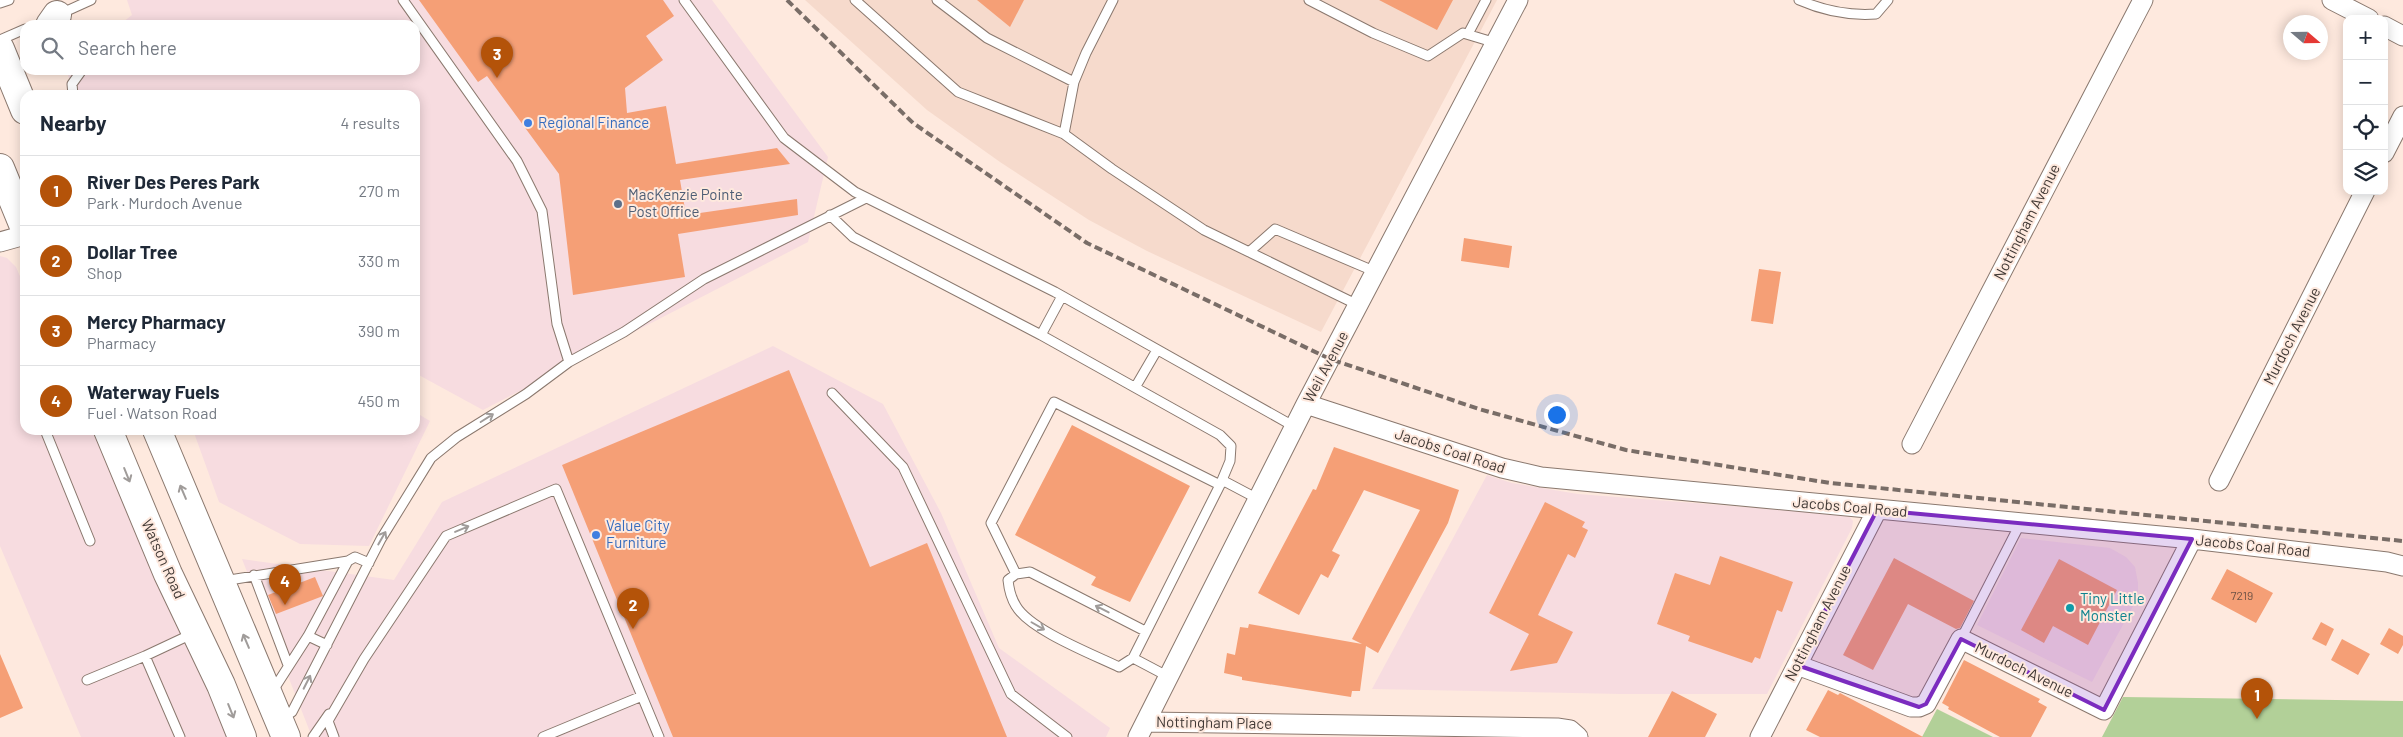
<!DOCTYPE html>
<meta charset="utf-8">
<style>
body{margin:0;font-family:Barlow,sans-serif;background:#f6f6f7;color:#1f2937}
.controls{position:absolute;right:15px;top:15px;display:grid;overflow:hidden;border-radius:10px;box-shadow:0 2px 12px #0003}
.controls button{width:45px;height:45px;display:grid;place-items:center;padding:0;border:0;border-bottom:1px solid #e0e1e3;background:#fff;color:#1f2937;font:25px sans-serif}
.compass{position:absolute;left:2283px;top:15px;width:45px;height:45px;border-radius:50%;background:#fff;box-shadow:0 2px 12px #0003;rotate:110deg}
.you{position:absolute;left:1556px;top:414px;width:18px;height:18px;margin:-12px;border:4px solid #fff;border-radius:50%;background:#1a73e8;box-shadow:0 0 0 8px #1a73e833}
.badge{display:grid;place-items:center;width:32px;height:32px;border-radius:50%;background:#b45309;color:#fff;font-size:16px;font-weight:700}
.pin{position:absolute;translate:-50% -41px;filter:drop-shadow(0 1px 2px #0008)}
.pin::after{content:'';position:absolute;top:26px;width:18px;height:15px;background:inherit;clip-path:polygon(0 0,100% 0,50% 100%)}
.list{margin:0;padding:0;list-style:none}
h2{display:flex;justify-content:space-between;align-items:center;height:65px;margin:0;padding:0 20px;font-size:21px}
h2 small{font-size:16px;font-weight:400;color:#747a83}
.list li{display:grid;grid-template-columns:32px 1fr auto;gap:15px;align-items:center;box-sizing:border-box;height:70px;padding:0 20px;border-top:1px solid #e0e1e3}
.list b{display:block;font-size:19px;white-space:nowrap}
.list p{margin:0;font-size:16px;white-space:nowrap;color:#747a83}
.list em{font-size:16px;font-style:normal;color:#747a83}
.icon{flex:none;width:28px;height:28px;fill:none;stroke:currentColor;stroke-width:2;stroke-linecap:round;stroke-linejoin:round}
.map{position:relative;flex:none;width:2403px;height:737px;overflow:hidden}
.search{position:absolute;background:#fff;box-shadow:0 2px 12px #0003;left:20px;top:20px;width:400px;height:55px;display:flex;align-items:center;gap:12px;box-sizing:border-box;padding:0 18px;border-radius:15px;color:#747a83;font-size:19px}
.panel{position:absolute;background:#fff;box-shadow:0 2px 12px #0003;left:20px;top:90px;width:400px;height:345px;border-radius:15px}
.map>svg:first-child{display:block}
</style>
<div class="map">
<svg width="2403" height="737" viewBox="0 0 2403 737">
<rect width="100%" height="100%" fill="#fee9de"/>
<path fill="#f7dce0" d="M127,0H712L828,157L808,242L483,410L415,373V95H75L66,70H415V25H119L132,15Z
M0,256L7,258L16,267L25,288V430H95L229,737H81L0,546Z
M773,346L883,404L941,513L999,648L1110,728L1106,737H312L242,559L394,580L442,502Z
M415,412L430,421L369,546L300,544L219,502L193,430H415Z
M1487,475L1512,483L1578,494L1848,515L1853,521L1852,528L1767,694H1621L1372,689Z
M2021,538L2110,548L2126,557L2135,567L2138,583V597L2092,682L1977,625Z"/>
<path fill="#f6dacc" d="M805,0H1497L1321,332L1147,251L1089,220L1000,162L927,110Z"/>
<path fill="#b2d098" d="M2123,697L2403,701V737H2102Z
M1937,709L1993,737H1922Z"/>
<path fill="#f59f76" d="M419,0H663L674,16L646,36L663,60L625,88L627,113L666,106L676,164L777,148L790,164L680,180L686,215L797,199L798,215L678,234L685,277L573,295L559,174L487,76L478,82Z
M977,0H1024L1010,27Z
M1379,0H1453L1437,30Z
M1464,238L1512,246L1509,268L1461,261Z
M1759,269L1781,272L1773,324L1751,321Z
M789,370L870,567L927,543L1007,737H673L562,465Z
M1072,425L1190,486L1130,602L1091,585L1096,577L1015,535Z
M1334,447L1459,490L1448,523L1378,653L1366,646L1360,691H1352L1351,697L1242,680V677L1224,673L1227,653L1235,655L1240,627L1248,628L1249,624L1362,644L1352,639L1420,510L1364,490L1332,551L1340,555L1328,578L1321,574L1299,615L1258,593L1313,489L1316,490Z
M1545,502L1585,522L1582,527L1588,530L1575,558L1568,554L1538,615L1573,632L1557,663L1510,671L1529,634L1489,613Z
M1720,556L1793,582L1782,612L1777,610L1760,659L1755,657L1752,663L1688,641L1690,636L1657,624L1675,573L1710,585Z
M1894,558L1974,601L1960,628L1956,629L1908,604L1873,670L1843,655Z
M2059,559L2117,590L2088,645L2053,626L2044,643L2021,630Z
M2227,569L2273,593L2256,623L2211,599Z
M315,577L323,596L276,614L268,595Z
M2321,622L2334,629L2326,646L2312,639Z
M2389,628L2403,636V645L2398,654L2380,644Z
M2342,639L2370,654L2358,675L2331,660Z
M0,654L23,708L0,718Z
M1964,660L2040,699L2038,702L2047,707L2031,737H2000L1948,709L1949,707L1942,703Z
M1828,690L1838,695L1840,693L1923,737H1820L1806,730Z
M1672,691L1717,714L1705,737H1648Z"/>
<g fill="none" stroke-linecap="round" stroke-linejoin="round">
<defs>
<path id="lane" d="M403,0L517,161L542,211L557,324L569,362
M684,0L784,138L855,192L1055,292L1295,427
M855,0L958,92L1064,134
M937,0L987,38L1074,82
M1113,0L1086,53L1074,82L1064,134L1112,169L1204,230L1358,305
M1309,0L1373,33L1428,56L1463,33L1496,43
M1799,0C1824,11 1848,16 1876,14L1888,0
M0,3L9,0
M60,14L91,0
M1468,34L1486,0
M0,40L25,29
M73,95L72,84L82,70
M830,215L853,237L1041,335L1220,435L1231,446L1230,461L1220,485L1133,658L1169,677
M1249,252L1275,229L1376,272
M1041,335L1062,296
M1136,386L1157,350
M832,393L903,467L1011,694L1067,737
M45,430L90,541
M1222,480L1258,499
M1016,574L991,523L1054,402L1220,485
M254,575L288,665
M223,581L348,561
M308,636L327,645
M1961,639L2020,524
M145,656L180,737
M1133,658L1119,667C1092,654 1030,630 1016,606C1011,598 1009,590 1008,580L1016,574L1030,572L1145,631
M87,680L145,656L194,633
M272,692L308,636L348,561L355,557L369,563
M282,718L292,712L381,539L431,458L457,437L526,394L569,362L624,332L704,279L866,198
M313,737L329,714
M334,737L328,721L364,659L446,536L556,489L659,737
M543,737L642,696"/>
<path id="street" d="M2332,0L2369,19
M2384,26L2403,36
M2384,153L2403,116
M0,242L25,235
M1306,404L1502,468L1541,477L2192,539L2387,562L2403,566
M1912,444L2143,0
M2219,481L2365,191
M1797,665L1911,707H1919L1926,704L1961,639L2104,710L2192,539
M1146,722L1557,728L1570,730L1578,737
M1138,737L1306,404L1518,0
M1760,737L1877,510"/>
<path id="primary" d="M50,25L57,15
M0,49L25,110
M0,168L25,229
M108,430L168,574L221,685L242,737
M157,430L286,737"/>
</defs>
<use href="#lane" stroke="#8a786e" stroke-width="11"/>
<use href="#street" stroke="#8a786e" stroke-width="21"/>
<use href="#primary" stroke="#8a786e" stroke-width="30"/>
<use href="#lane" stroke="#fff" stroke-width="9"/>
<use href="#street" stroke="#fff" stroke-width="19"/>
<use href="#primary" stroke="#fff" stroke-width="28"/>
<path stroke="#796d67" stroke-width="4" stroke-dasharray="8 4" stroke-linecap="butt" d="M787,0L913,123L1087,243L1330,359L1479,409L1626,450L1830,483L2403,541"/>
</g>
<defs><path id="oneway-shaft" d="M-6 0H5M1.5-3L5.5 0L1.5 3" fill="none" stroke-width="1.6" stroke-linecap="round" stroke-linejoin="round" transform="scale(1.25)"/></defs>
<g stroke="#a09c9a">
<use href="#oneway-shaft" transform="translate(487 418) rotate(-32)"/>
<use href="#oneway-shaft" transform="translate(127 475) rotate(68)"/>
<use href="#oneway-shaft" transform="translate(183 492) rotate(-113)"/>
<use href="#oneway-shaft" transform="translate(462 529) rotate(-23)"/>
<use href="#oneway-shaft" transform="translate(382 538) rotate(-60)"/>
<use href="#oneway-shaft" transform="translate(1102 609) rotate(-153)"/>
<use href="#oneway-shaft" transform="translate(1038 626) rotate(30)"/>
<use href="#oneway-shaft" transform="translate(246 641) rotate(-113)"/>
<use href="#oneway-shaft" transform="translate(307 682) rotate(-63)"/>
<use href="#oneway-shaft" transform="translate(231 711) rotate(68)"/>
</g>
<path fill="#7b2cbf" fill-opacity="0.2" stroke="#7b2cbf" stroke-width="4" stroke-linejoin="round" d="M1877,510L2192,539L2104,710L1961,639L1926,704L1919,707L1797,665Z"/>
<g fill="#3f7fe0" stroke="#fee9de" stroke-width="2">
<circle cx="528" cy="123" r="5"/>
<circle cx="596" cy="535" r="5"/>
</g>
<circle fill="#5c6f8a" stroke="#fee9de" stroke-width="2" cx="618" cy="204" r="5"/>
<circle fill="#0f9aa8" stroke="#fee9de" stroke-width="2" cx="2070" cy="608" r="5"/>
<g text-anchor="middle" stroke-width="4" stroke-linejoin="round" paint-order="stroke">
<g font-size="12" fill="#6e5245">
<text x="2242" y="600">7219</text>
</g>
<g font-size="15" fill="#366cbe" stroke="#fee9de" text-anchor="start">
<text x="538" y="128">Regional Finance</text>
<text x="606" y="531">Value City<tspan x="606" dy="17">Furniture</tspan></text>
</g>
<g font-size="15" fill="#4e5e75" stroke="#fee9de" text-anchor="start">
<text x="628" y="200">MacKenzie Pointe<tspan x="628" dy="17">Post Office</tspan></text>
</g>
<g font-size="15" fill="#413935" stroke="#fee9de">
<text transform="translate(2027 222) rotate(-63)" y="5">Nottingham Avenue</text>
<text transform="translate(2292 336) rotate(-63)" y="5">Murdoch Avenue</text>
<text transform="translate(1326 367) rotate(-62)" y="5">Weil Avenue</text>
<text transform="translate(1450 451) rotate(18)" y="5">Jacobs Coal Road</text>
<text transform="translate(1850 507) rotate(5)" y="5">Jacobs Coal Road</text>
<text transform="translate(2253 546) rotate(6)" y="5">Jacobs Coal Road</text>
<text transform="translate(163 559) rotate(66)" y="5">Watson Road</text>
<text transform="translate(1818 623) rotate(-63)" y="5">Nottingham Avenue</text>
<text transform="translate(2024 670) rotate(26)" y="5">Murdoch Avenue</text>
<text transform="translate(1214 723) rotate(1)" y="5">Nottingham Place</text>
</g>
<g font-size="15" fill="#0d838f" stroke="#fee9de" text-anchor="start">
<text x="2080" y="604">Tiny Little<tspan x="2080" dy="17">Monster</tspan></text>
</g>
</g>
</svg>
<div class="controls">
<button>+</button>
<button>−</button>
<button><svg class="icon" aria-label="locate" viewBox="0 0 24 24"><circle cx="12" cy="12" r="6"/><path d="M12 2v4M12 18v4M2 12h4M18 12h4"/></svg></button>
<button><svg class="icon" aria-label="layers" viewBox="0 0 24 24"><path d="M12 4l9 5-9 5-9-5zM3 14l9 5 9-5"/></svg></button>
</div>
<svg class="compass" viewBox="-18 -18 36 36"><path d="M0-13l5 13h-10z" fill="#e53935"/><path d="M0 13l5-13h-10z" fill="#747a83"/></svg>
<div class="you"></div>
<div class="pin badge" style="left:2257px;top:719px">1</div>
<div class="pin badge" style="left:633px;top:629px">2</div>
<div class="pin badge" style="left:497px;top:78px">3</div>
<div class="pin badge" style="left:285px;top:605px">4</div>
<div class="search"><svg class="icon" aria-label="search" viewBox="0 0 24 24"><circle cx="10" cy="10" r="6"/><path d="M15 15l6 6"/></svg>Search here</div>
<section class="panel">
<h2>Nearby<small>4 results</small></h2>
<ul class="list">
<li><span class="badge">1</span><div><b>River Des Peres Park</b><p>Park · Murdoch Avenue</p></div><em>270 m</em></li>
<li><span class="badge">2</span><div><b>Dollar Tree</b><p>Shop</p></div><em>330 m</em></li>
<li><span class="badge">3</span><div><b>Mercy Pharmacy</b><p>Pharmacy</p></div><em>390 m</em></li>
<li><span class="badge">4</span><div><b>Waterway Fuels</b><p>Fuel · Watson Road</p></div><em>450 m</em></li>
</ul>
</section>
</div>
